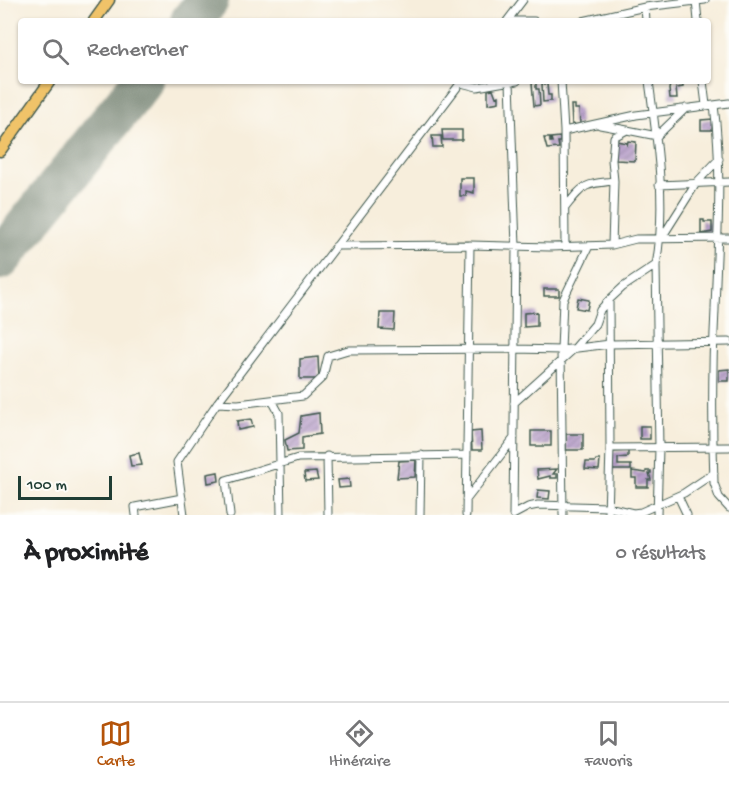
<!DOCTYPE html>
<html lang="fr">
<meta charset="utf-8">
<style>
body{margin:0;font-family:"Gochi Hand",sans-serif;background:#f2f2f2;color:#202124}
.scale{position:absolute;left:18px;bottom:15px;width:94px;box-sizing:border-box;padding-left:6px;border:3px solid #1f3d34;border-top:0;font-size:16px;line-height:21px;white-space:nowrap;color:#1f3d34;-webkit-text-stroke:4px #fdfcf7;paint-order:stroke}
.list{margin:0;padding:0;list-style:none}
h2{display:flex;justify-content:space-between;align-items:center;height:78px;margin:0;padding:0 24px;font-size:26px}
h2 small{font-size:20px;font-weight:400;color:#757577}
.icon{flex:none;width:33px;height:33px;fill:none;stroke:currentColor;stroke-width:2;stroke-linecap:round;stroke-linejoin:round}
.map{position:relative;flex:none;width:729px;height:515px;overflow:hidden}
.search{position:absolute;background:#fff;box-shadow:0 2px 4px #0004;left:18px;right:18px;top:18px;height:66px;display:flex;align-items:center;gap:15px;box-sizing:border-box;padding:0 21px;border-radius:6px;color:#757577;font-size:22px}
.sheet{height:186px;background:#fff}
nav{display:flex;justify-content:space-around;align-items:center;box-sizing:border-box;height:84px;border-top:2px solid #e0e0e0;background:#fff;font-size:16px;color:#757577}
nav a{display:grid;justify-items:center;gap:3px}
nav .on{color:#b45309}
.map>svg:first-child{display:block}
</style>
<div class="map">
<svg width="729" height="515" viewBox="0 0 729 515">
<defs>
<pattern id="building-hatch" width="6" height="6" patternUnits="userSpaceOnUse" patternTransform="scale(1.5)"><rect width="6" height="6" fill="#b9a1cb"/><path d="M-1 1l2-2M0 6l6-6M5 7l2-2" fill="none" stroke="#9684a6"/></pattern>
</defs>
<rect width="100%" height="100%" fill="#fdfcf7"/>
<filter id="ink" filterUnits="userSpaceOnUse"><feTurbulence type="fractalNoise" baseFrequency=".0167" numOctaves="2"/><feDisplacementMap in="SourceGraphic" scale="12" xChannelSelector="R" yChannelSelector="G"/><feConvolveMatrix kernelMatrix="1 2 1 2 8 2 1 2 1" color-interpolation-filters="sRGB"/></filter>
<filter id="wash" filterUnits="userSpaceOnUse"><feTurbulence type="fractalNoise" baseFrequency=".008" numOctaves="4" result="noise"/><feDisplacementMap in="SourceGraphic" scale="24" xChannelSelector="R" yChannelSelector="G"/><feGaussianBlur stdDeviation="1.35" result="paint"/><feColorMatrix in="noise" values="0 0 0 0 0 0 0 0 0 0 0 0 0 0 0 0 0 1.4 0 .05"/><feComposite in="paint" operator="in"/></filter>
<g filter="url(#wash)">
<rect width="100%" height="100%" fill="#f7eedc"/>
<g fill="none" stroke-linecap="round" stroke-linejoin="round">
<path stroke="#8b9688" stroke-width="42" d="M191,21L208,0
M0,259L143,81"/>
</g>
<g id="blocks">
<path fill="url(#building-hatch)" d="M675,81H683V87L676,88L677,98H670L669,89L670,85L676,84Z
M536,82V89H539L540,105L534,106L532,83Z
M542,84H547L548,95H551V101L543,102Z
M493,89L496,97L499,96V102L488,104V90Z
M571,105H575V109H579L580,124L572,125Z
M713,119L712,130H701V120Z
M442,130H462V140H443Z
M432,136H441L442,147H433Z
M560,137V142H558L559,148L547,149L544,138H550V142H552L551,138Z
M616,141L627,143V146L628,141L636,142L635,161L616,160Z
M460,178H474V193L466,191V196H460Z
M701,220H704V222H712V232L701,234Z
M544,289H559V296H544Z
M578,298L589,300L587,310L576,308Z
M537,312V326L524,327V313Z
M380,313H395L394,330L379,329Z
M318,357L319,379H300V359Z
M729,369V381H719V370Z
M319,413L320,434L302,437V450L287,451L285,440L299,433L301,416Z
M251,419L253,427L238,430L237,421Z
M640,426H650V439H640Z
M481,431L482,450H472L471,432Z
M531,431H551V446H531Z
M566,434H583V450H566Z
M628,451V457L618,458V465H631V470H612L611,452Z
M139,453L142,465L131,466L129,455Z
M416,460L415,477L397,478L399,461Z
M596,460H600L599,470L585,469L586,462H595Z
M557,469L553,474H557V478H550V476L538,479L537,470Z
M632,471L646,473V471H651V473H649L651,480H648V487H636V478H632Z
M218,472L219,481L208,483L207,474Z
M316,472L318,480L305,481L304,473Z
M349,479L350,487L339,488L338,480Z
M538,490L550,491L549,499L537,498Z"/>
</g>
</g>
<g filter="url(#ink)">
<use href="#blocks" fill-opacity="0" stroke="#3f584d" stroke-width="1.5"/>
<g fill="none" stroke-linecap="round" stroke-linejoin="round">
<defs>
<path id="minor" d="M696,0L698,21
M645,7L646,21
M507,21L523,0
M515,21H534
M583,21L645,7L705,0
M561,81L564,131L636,115L729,103
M649,81C657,141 667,205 656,265L659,448L657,515
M703,81L706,105
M461,83L477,87L511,81
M714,105C723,174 717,241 715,310C712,368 712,426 714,483L719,497L729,508
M600,125L627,130
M564,131L565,246
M659,185L729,182
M565,208C584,184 584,184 614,181
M661,239L697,182L719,159
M612,245L614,181L612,160L614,137L627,130L657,136L686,108
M336,246L470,245L550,247L612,245L636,239L729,238
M267,401L273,402L279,413L281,515
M217,403L238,404L303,396L323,377L328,356L348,350L515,349L561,350L610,344L729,342
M514,403L574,349L595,324L600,310L609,300
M610,448L729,447
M327,456L328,515
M678,496L687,515
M466,500L514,438
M136,515L135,507L182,498
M184,515L177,462L217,403L462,81
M230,515L226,480L298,458L467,455
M420,515L421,455
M466,515L470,245
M513,515L516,246L510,82L517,81
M513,515L528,507L538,505L608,507L633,513L641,512L684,493L714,473
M563,515L561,350L563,300L589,246
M608,515L610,448L609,300L623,287L656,265"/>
<path id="trunk" d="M94,21L109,0
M0,151L50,81"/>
</defs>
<use href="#minor" stroke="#3f584d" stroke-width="9"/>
<use href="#trunk" stroke="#3f584d" stroke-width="13"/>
<use href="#minor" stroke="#fff" stroke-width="7"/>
<use href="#trunk" stroke="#f0c369" stroke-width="10"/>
</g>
</g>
</svg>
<div class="scale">100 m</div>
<div class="search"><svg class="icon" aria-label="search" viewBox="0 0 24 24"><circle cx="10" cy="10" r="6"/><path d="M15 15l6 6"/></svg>Rechercher</div>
</div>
<section class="sheet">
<h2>À proximité<small>0 résultats</small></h2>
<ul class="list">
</ul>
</section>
<nav>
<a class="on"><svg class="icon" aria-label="map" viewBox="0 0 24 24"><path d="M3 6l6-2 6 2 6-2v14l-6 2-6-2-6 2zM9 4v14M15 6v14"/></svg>Carte</a>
<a><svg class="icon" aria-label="directions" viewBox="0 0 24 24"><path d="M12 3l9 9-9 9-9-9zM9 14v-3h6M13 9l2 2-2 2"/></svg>Itinéraire</a>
<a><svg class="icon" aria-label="saved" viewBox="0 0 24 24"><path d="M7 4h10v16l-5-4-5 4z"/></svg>Favoris</a>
</nav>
